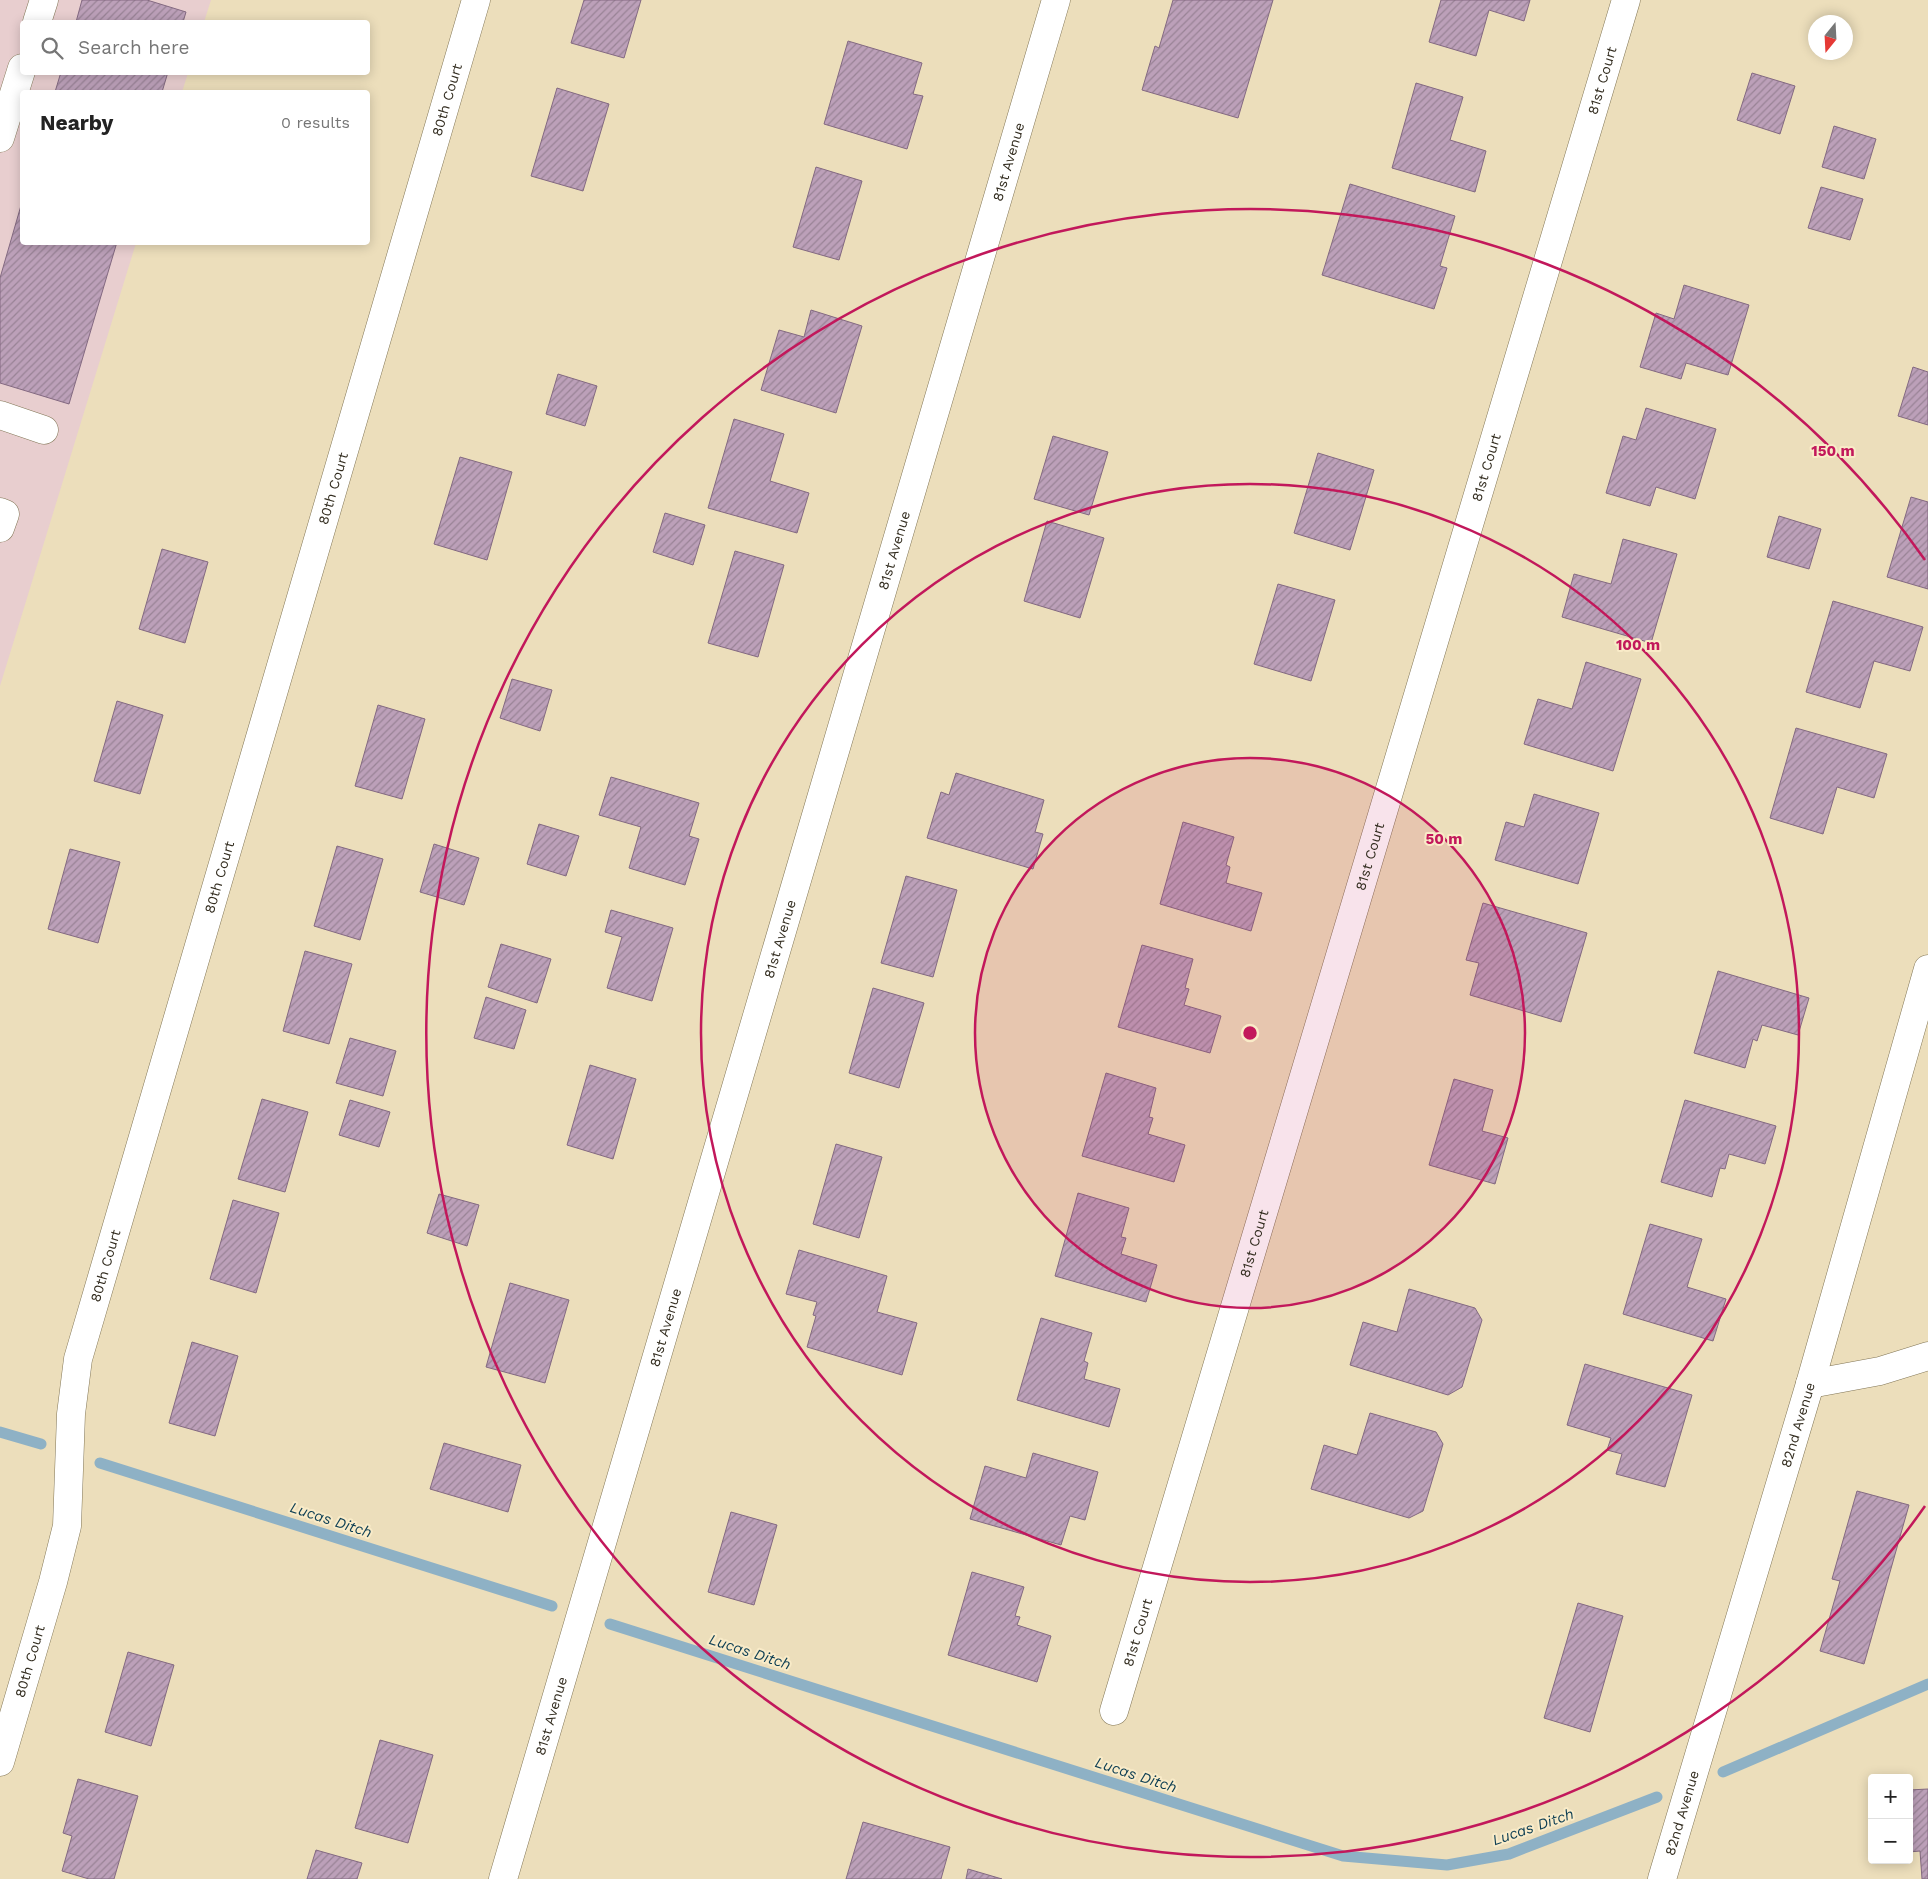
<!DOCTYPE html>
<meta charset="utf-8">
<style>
body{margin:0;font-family:"Work Sans",sans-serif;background:#f6f6f6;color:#222}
.controls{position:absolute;right:15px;bottom:15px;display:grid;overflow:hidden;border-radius:5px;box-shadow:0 2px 12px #0003}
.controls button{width:45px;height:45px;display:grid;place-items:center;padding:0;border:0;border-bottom:1px solid #e0e0e0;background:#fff;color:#222;font:25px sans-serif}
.compass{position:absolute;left:1808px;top:15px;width:45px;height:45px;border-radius:50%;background:#fff;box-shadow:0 2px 12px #0003;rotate:198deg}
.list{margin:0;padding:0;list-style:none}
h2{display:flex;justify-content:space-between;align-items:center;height:65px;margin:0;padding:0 20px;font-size:21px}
h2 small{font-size:16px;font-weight:400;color:#767676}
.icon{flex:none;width:28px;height:28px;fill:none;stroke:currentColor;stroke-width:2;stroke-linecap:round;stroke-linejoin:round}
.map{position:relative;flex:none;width:1928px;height:1879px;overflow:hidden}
.search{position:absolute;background:#fff;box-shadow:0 2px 12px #0003;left:20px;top:20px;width:350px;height:55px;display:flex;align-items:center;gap:12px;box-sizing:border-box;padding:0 18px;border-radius:5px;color:#767676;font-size:19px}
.panel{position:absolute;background:#fff;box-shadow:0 2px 12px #0003;left:20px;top:90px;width:350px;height:155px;border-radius:5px}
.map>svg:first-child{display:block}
</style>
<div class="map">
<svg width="1928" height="1879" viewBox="0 0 1928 1879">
<defs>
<pattern id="building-hatch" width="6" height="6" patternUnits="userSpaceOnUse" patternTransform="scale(1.25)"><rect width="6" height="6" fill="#bca0b9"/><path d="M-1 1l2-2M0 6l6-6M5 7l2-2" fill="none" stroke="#998396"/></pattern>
</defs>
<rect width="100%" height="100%" fill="#ecdebb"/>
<path fill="#e8cecf" d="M0,0H211L204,22H22V72L188,73L182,92H22V242L136,243L0,686Z"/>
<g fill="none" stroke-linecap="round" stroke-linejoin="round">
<path stroke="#8eb1c5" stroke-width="11" d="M0,1432L41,1444
M100,1463L552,1606
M610,1624L1343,1856L1447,1865L1509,1854L1657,1797
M1723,1772L1928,1684"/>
</g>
<path fill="url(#building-hatch)" stroke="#836981" d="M82,0H147L186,12L183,22H76Z
M584,0H641L624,58L571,43Z
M1173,0H1273L1238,118L1142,90L1155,46L1159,48Z
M1441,0H1530L1524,21L1489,10L1476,56L1429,42Z
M848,41L922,63L913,94L923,96L907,149L824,124Z
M61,72H168L162,92H55Z
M1752,73L1795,86L1780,134L1737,120Z
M1416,83L1463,97L1450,140L1486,151L1475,192L1392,168Z
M557,88L609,104L583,191L531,176Z
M1834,126L1876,139L1864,179L1822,167Z
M816,167L862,181L839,260L793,247Z
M1350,184L1455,216L1440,266L1447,268L1434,309L1322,275Z
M1821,187L1863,199L1850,240L1808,228Z
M22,202V242H117L69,404L0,383V278Z
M1684,285L1749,305L1728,375L1686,363L1681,379L1640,367L1656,313L1674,319Z
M811,310L862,326L836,413L761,390L779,330L804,337Z
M1913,367L1928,372V425L1898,416Z
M558,374L597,386L585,426L546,414Z
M1646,408L1716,429L1695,499L1656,487L1650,506L1606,493L1623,436L1636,440Z
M734,419L784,434L770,481L809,493L797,533L708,508Z
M1053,436L1108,452L1089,515L1034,499Z
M1318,453L1374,470L1350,550L1294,533Z
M460,457L512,472L487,560L434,544Z
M1911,497L1928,502V589L1887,577Z
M665,513L705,525L693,565L653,552Z
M1779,516L1821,529L1809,569L1767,557Z
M1047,521L1104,538L1080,618L1024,601Z
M1623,539L1677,554L1651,643L1562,617L1574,574L1611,584Z
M162,549L208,562L185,643L139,629Z
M735,551L784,565L758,657L708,643Z
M1278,584L1335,600L1311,681L1254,664Z
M1833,601L1923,627L1910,671L1874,661L1860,708L1806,692Z
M1586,662L1641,679L1613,771L1524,744L1538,699L1572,709Z
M512,679L552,690L540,731L500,718Z
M117,701L163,715L140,794L94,781Z
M378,705L425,719L402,799L355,786Z
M1796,728L1887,754L1874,798L1837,787L1823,834L1770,818Z
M956,773L1044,800L1035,832L1043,834L1033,869L927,838L941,792L949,795Z
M611,777L699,803L689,836L699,839L685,885L629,868L641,827L599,815Z
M1534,794L1599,813L1578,884L1495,860L1506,822L1524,827Z
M1183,822L1234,837L1226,865L1230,867L1226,883L1262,893L1251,931L1160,904Z
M539,824L579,836L566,876L527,864Z
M434,844L479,858L464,905L420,892Z
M337,846L383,859L360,940L314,926Z
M70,849L120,862L98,943L48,929Z
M906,876L957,890L933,977L881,963Z
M1483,903L1587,933L1561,1022L1470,995L1479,963L1466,960Z
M611,910L673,928L652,1001L607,988L622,937L605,932Z
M501,944L551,959L537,1003L488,987Z
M1142,945L1193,959L1185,988L1189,989L1184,1005L1221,1016L1210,1053L1118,1027Z
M305,951L352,964L329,1044L283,1031Z
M1718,971L1809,998L1798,1035L1762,1025L1757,1041L1753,1039L1745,1068L1694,1053Z
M873,988L924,1003L899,1088L849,1073Z
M486,997L526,1010L514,1049L474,1038Z
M350,1038L396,1051L383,1096L336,1083Z
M590,1065L636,1079L613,1159L567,1145Z
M1106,1073L1156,1088L1149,1117L1153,1118L1148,1134L1185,1145L1174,1182L1082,1156Z
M1454,1079L1493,1090L1482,1131L1508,1138L1495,1184L1429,1165Z
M262,1099L308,1112L285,1192L238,1179Z
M350,1100L390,1112L379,1147L339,1135Z
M1685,1100L1776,1126L1765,1164L1729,1154L1725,1169L1720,1168L1712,1197L1661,1182Z
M836,1144L882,1157L859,1238L813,1224Z
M1078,1193L1129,1208L1121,1237L1126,1238L1121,1254L1157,1265L1146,1302L1055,1276Z
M439,1194L479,1205L467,1246L427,1233Z
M233,1200L279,1213L256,1293L210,1279Z
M1650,1224L1702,1239L1687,1287L1726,1299L1713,1341L1623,1314Z
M799,1250L887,1276L877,1312L917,1323L902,1375L807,1347L816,1316L813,1315L817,1302L786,1294Z
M510,1283L569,1300L545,1383L486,1367Z
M1409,1289L1475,1308L1482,1320L1462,1387L1448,1395L1350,1365L1363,1322L1397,1332Z
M1041,1318L1092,1333L1084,1361L1088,1363L1084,1379L1120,1389L1109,1427L1017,1400Z
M192,1342L238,1356L215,1436L169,1423Z
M1585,1364L1692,1395L1665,1487L1616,1474L1622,1454L1607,1450L1611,1438L1567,1425Z
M1370,1413L1436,1432L1443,1444L1423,1511L1409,1518L1311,1489L1324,1445L1357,1455Z
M444,1443L521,1465L508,1512L430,1489Z
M1033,1453L1098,1472L1085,1520L1070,1516L1061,1545L970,1519L985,1466L1026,1478Z
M1857,1491L1909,1505L1864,1664L1820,1651L1840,1581L1832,1579Z
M731,1512L777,1525L754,1605L708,1592Z
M972,1572L1024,1587L1015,1616L1020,1617L1017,1625L1051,1636L1037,1682L948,1655Z
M1578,1603L1623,1616L1590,1732L1544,1718Z
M128,1652L174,1665L151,1746L105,1732Z
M380,1740L433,1755L408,1843L355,1828Z
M78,1779L138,1796L114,1879H89L62,1871L72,1836L63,1833Z
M1928,1789V1879H1922L1920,1851L1909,1852V1790Z
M863,1822L950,1847L941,1879H846Z
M316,1850L362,1863L357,1879H307Z
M968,1869L1002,1879H966Z"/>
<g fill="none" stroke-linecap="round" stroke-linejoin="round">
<defs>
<g id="minor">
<path d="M37,22L44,0"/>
<path d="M0,138L22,68"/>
<path d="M0,415L44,430"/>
<path d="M0,512L5,514L0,528"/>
<path d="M1810,1384L1880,1371L1928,1356"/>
<path id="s1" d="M1114,1711L1626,0"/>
<path id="s2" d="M0,1762L53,1582L67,1526L71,1414L78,1359L476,0"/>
<path id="s3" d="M503,1879L1056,0"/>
<path id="s4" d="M1662,1879L1810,1384L1928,969"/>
</g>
</defs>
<use href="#minor" stroke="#827656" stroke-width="29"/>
<use href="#minor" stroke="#fff" stroke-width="28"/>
</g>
<circle cx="1250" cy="1033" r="275" fill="#c2185b" fill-opacity=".12"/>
<g fill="none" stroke="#c2185b" stroke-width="2.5">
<circle cx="1250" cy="1033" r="275"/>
<circle cx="1250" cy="1033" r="549"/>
<path d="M1925 1506A824 824 0 1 1 1925 560"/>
</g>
<g text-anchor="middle" stroke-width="4" stroke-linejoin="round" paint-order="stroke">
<g font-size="14" fill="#332d20" stroke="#f9ebc8">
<text dy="5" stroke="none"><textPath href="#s1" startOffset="1702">81st Court</textPath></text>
<text dy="5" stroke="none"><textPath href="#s2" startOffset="1725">80th Court</textPath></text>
<text dy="5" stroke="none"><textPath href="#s3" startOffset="1790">81st Avenue</textPath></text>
<text dy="5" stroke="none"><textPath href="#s1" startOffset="1298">81st Court</textPath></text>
<text dy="5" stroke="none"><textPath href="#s2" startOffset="1320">80th Court</textPath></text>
<text dy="5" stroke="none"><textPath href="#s3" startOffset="1385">81st Avenue</textPath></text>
<text dy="5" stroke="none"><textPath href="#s1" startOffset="892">81st Court</textPath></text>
<text dy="5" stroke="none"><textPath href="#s2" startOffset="915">80th Court</textPath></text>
<text dy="5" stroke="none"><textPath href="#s3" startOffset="980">81st Avenue</textPath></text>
<text dy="5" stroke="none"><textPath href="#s1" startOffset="488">81st Court</textPath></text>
<text dy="5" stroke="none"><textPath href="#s2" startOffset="510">80th Court</textPath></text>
<text dy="5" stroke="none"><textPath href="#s3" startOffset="575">81st Avenue</textPath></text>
<text dy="5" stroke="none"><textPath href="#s4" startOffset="474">82nd Avenue</textPath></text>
<text dy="5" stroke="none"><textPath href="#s1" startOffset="82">81st Court</textPath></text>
<text dy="5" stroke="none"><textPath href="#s2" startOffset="105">80th Court</textPath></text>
<text dy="5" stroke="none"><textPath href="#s3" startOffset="170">81st Avenue</textPath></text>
<text dy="5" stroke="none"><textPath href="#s4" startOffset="69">82nd Avenue</textPath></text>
</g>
<g font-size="15" font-style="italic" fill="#0d3e53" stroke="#f9ebc8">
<text transform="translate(331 1520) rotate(18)" y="5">Lucas Ditch</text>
<text transform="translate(750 1652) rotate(18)" y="5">Lucas Ditch</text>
<text transform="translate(1136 1775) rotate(18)" y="5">Lucas Ditch</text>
<text transform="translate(1533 1827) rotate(-19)" y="5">Lucas Ditch</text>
</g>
</g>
<circle cx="1250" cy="1033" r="8" fill="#c2185b" stroke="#f9ebc8" stroke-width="2.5"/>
<g font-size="15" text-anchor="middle" font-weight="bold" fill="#c2185b" stroke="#f9ebc8" stroke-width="4" stroke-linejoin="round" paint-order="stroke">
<text x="1833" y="456">150 m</text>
<text x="1638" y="650">100 m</text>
<text x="1444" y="844">50 m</text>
</g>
</svg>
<div class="controls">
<button>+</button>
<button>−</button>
</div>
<svg class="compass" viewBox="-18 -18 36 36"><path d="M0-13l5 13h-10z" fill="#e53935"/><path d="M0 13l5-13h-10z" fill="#767676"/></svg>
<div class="search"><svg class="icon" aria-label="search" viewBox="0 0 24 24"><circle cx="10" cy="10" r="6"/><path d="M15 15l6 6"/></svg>Search here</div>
<section class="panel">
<h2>Nearby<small>0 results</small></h2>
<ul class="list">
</ul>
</section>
</div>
